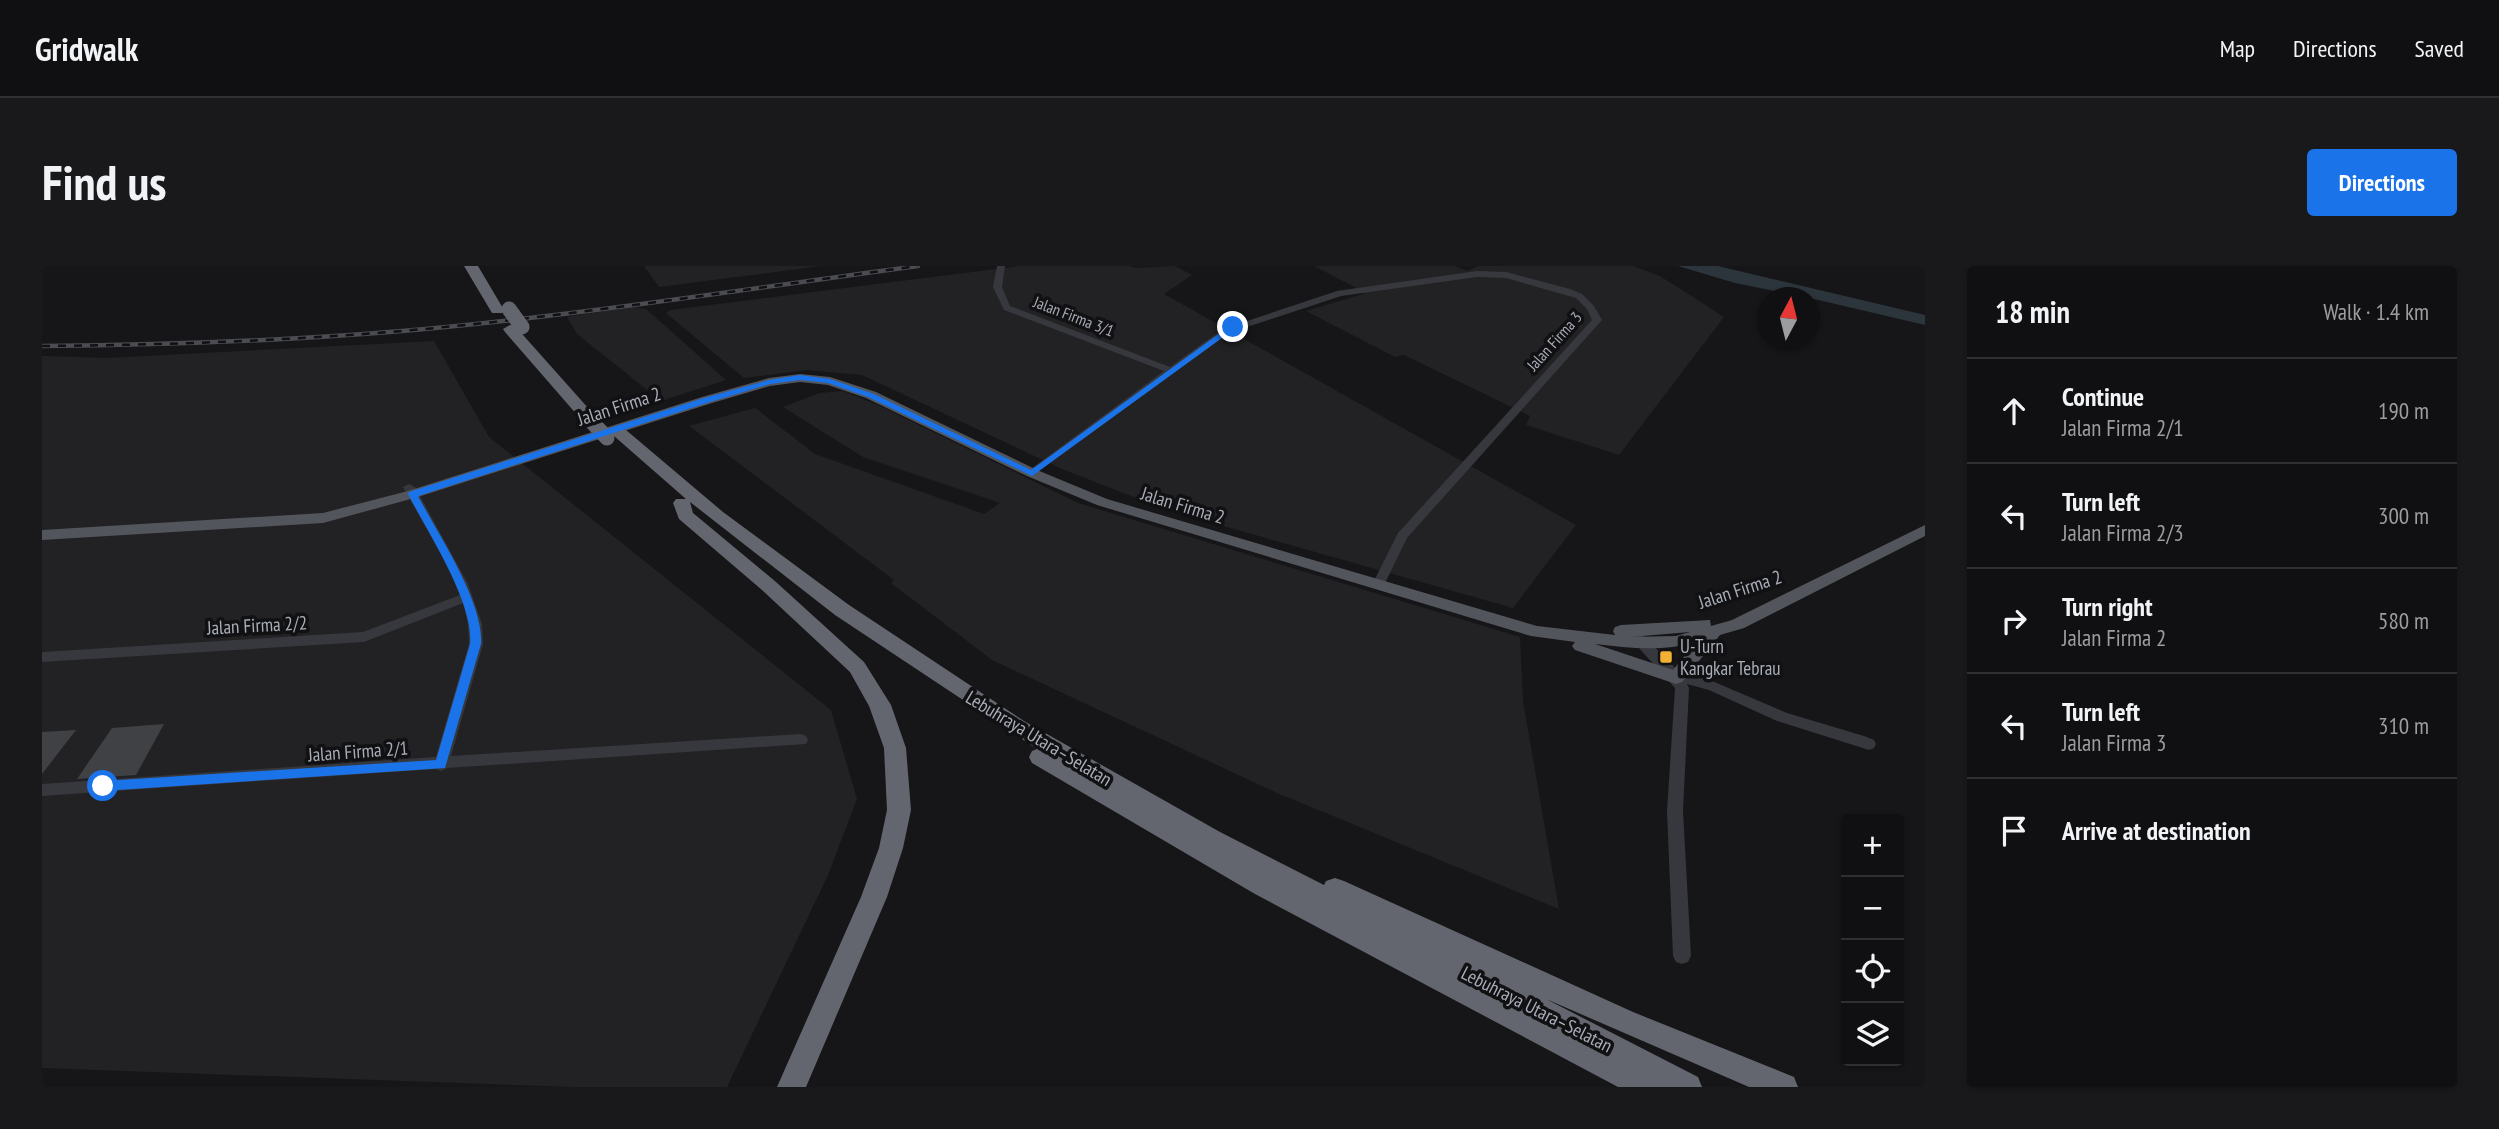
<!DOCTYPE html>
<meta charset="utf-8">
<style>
body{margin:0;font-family:"PT Sans Narrow",sans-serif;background:#19191b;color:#f1f3f6}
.controls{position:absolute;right:21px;bottom:21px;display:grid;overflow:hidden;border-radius:7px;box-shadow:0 2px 5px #0004}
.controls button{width:63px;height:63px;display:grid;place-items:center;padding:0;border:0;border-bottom:2px solid #303032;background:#101012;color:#f1f3f6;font:35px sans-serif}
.compass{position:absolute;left:1715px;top:21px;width:63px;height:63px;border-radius:50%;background:#101012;box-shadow:0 2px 5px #0004;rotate:7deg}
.stop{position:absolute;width:21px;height:21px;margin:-16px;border:5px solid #1a73e8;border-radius:50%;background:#fff}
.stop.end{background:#1a73e8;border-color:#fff;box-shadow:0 2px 7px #0008}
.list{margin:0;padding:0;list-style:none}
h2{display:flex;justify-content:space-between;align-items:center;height:91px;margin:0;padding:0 28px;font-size:30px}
h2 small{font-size:23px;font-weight:400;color:#9c9d9f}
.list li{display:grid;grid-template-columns:46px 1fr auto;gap:21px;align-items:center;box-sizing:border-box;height:105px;padding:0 28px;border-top:2px solid #303032}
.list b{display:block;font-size:26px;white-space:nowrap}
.list p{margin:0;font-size:23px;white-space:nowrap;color:#9c9d9f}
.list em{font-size:23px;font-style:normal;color:#9c9d9f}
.icon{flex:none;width:38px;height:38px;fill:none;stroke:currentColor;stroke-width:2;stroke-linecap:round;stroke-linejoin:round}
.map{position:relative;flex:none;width:1883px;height:821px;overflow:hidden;border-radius:7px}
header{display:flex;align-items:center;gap:42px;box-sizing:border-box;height:98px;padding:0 35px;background:#101012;border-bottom:2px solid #303032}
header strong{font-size:33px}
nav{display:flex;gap:38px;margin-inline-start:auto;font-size:24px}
.intro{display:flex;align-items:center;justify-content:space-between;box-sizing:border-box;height:168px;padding:0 42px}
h1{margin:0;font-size:49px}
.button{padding:18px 32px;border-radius:7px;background:#1a73e8;color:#fff;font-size:24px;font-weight:700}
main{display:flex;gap:42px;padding:0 42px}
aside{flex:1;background:#101012;border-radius:7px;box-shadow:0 2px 5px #0004}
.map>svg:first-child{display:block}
</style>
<header>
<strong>Gridwalk</strong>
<nav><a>Map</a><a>Directions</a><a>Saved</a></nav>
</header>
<div class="intro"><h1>Find us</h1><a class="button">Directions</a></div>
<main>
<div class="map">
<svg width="1883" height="821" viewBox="0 0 1883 821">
<rect width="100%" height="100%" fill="#161618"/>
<path fill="#222225" d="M602,0H779L617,21Z
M977,0H1088L1094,2L1133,0L1150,9L1122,28L1534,259L1471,342L1125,244L1020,203L820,109L765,104L702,112L624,47L628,44Z
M1272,0H1413L1425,5L1436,0H1591L1618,10L1682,51L1577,189L1484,159L1488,150L1362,89L1353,91L1264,45L1324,27Z
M591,41L604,43L684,114L619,135L535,68L525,51Z
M392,75L447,171L789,444L815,533L786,609L685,821H530L0,802V90L65,92Z
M801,125L838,140L1036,237L1478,371L1481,435L1517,643L1235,527L950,394L849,317L852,314L647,160L713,142L773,188L942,248L958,237L821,191L741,141L778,127Z"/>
<path fill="#2c353c" d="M1636,0H1676L1883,49V59L1768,32L1693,17Z"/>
<path fill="#404145" d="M122,458L94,509L35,513L70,462Z
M34,464L0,508V466Z"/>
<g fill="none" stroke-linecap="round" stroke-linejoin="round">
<path fill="#37383d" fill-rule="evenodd" d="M955,0H963L960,21L968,40L1128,101L1181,63L1295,25L1435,5L1464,6L1528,23L1540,28L1552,40L1560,54L1365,272L1342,319L1336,323L1330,319L1356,267L1550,54L1545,43L1534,32L1464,12L1435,11L1299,30L1187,67L990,210L986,209V205L1122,105L962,44L951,21Z
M367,218L373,221L426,318L440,358L441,378L409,490L759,468L764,470L766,474L764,478L405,502L399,505L394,503L0,530V518L394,491L427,378L426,358L421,337L322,376L0,396V386L321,366L418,329L404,297L361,221Z
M1593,364L1598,366L1638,407L1663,412L1745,447L1822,470L1832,474L1834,478L1832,482L1827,484L1735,455L1667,424L1645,418L1647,422L1641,545L1649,690L1646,696L1640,698L1634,696L1631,690L1625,545L1633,422L1588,372L1586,369L1588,366Z"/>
<path fill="#53555c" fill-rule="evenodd" d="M758,108L788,111L834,126L995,204L1065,233L1495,360L1573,369L1571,365L1573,361L1579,359L1668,354L1669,360L1690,354L1883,259V270L1702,362L1678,369L1640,416L1634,418L1533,384L1530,380L1533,376L1489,370L1055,239L985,210L824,132L786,119L758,116L728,120L670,137L376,231L281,257L0,274V264L281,247L366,225L660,131L727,112ZM1648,366L1634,370L1588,371ZM1654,376L1631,404L1553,378C1588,382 1620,386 1654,376Z"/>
<path fill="#63666e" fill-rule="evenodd" d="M422,0H436L462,44L460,47H450Z
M468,59L473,60L555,152L557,155L555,158H543L463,66L461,63Z
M578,162L584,164L681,246L807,339L982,455L1178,566L1282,619L1284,615L1293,612L1302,615L1591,746L1752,811L1756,821H1707L1504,733L1656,811L1660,821H1576L1213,628L990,497L987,491L990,485L995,483L793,349L648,236L651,247L734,316L822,396L849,439L864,482L869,544L861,582L845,631L764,821H735L819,631L837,582L845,544L842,482L827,440L808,406L720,324L637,253L631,237L634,233H644L572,170L570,167L572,164Z"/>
<defs>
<path id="rail" d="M0,80C120,79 240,75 360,65C533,50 704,23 876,0"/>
</defs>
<use href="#rail" stroke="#4a4c52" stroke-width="4.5"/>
<use href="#rail" stroke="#111113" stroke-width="2.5" stroke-dasharray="8" stroke-linecap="butt"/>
<path stroke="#63666e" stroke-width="15" d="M467,43L480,61
M549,155L565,172"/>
</g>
<path fill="#1a73e8" d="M1189,59L1195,61L990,210L826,131L786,117L758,114L728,118L668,136L376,230C396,268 442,336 439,378L403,502L61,525L54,520L61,515L394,494L428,378C432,336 386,267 366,228L367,226L662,132L727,114L758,109L788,113L832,128L989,204Z"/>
<rect fill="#f2b134" stroke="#111113" stroke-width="2.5" x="1617" y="384" width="14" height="14" rx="3.5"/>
<g text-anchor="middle" stroke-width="7" stroke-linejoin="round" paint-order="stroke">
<g font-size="16" fill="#a8adb8" stroke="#111113">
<text transform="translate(1032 50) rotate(21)" y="6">Jalan Firma 3/1</text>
<text transform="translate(1512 75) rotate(-48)" y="6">Jalan Firma 3</text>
</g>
<g font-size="19" fill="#a8adb8" stroke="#111113">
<text transform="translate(577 140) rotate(-18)" y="7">Jalan Firma 2</text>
<text transform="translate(1141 239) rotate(17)" y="7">Jalan Firma 2</text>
<text transform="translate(1698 323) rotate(-18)" y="7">Jalan Firma 2</text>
<text transform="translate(215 359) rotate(-3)" y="7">Jalan Firma 2/2</text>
<text transform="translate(997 472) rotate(31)" y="7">Lebuhraya Utara–Selatan</text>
<text transform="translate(316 485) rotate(-4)" y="7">Jalan Firma 2/1</text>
<text transform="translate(1495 743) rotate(27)" y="7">Lebuhraya Utara–Selatan</text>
</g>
<g font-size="19" fill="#a8adb8" stroke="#111113" text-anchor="start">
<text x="1638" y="387">U-Turn<tspan x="1638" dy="22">Kangkar Tebrau</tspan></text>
</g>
</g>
</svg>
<div class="controls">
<button>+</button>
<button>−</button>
<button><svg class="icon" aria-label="locate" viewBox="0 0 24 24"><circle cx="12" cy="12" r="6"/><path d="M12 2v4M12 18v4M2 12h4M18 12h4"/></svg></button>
<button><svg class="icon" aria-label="layers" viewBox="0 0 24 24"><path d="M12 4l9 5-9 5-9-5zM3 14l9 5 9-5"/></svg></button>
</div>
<svg class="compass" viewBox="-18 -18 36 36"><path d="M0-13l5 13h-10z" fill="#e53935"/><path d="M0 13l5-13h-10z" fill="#9c9d9f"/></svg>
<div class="stop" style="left:61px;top:520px"></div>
<div class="stop end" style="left:1191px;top:61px"></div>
</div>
<aside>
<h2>18 min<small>Walk · 1.4 km</small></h2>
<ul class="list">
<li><svg class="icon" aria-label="ahead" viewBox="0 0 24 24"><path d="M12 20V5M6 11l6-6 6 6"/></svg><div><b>Continue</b><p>Jalan Firma 2/1</p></div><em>190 m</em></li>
<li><svg class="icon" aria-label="left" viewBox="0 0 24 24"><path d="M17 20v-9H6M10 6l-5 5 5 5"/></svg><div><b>Turn left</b><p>Jalan Firma 2/3</p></div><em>300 m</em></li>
<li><svg class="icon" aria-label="right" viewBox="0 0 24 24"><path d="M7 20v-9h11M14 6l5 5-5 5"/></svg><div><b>Turn right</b><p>Jalan Firma 2</p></div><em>580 m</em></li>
<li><svg class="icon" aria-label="left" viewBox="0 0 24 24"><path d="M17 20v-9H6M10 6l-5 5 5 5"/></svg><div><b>Turn left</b><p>Jalan Firma 3</p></div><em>310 m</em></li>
<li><svg class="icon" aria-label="arrive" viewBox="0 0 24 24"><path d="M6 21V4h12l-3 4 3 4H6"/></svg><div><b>Arrive at destination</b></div></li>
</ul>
</aside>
</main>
